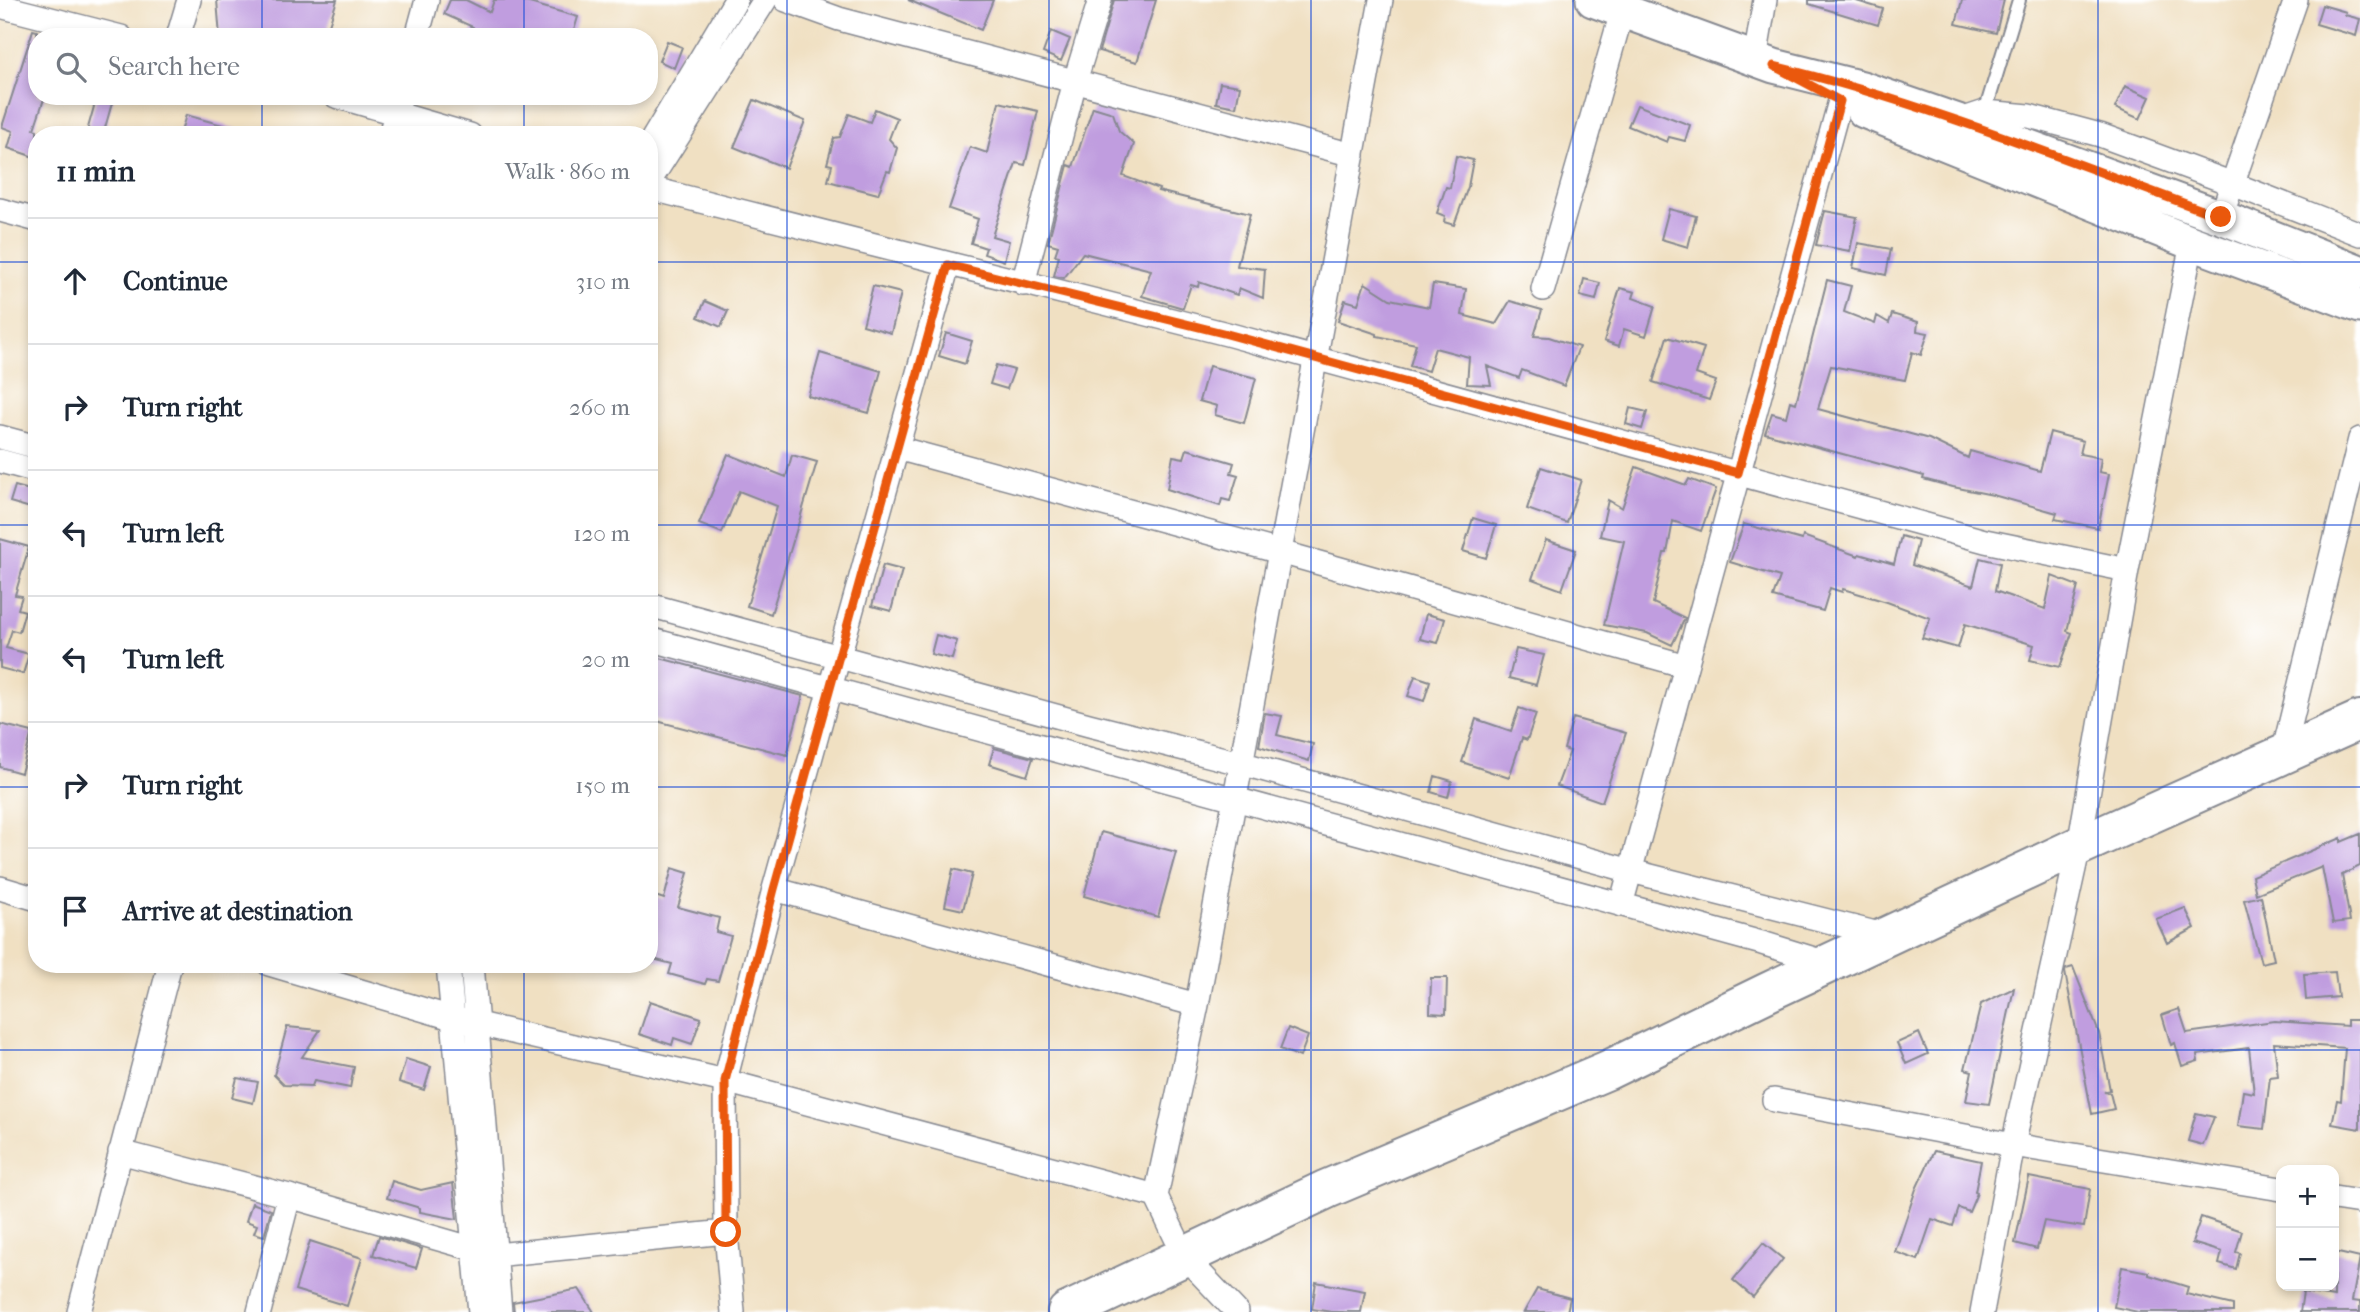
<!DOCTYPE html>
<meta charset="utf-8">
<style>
body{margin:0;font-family:"IM FELL French Canon",serif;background:#f2f2f3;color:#1f2937}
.controls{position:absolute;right:21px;bottom:21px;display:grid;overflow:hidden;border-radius:14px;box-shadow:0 4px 10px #0003}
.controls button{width:63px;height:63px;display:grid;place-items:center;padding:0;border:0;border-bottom:2px solid #e0e1e3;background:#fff;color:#1f2937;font:35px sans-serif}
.stop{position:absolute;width:21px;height:21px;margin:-16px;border:5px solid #ea580c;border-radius:50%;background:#fff}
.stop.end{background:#ea580c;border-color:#fff;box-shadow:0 2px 7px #0008}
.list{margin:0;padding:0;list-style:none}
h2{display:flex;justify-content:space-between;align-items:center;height:91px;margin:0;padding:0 28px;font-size:30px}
h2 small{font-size:23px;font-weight:400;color:#747a83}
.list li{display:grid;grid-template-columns:46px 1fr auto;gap:21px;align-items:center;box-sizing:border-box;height:126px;padding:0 28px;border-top:2px solid #e0e1e3}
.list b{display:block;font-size:26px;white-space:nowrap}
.list em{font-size:23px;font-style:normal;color:#747a83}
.icon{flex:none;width:38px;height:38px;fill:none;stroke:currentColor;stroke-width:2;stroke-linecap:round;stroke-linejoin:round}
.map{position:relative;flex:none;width:2360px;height:1312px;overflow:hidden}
.search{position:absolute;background:#fff;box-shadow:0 4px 10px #0003;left:28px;top:28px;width:630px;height:77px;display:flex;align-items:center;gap:18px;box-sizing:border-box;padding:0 24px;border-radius:28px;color:#747a83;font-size:26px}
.panel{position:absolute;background:#fff;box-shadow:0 4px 10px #0003;left:28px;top:126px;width:630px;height:847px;border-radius:28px}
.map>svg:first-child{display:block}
</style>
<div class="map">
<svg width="2360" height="1312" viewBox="0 0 2360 1312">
<rect width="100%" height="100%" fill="#fff"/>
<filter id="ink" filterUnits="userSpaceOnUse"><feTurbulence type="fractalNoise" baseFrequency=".0143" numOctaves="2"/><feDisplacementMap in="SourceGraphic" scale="14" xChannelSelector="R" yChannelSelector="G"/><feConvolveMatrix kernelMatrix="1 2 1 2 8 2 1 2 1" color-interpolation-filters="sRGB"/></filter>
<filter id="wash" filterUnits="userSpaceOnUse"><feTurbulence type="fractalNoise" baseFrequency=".00686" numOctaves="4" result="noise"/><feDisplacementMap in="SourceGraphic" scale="28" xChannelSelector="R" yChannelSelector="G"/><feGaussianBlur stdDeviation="1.57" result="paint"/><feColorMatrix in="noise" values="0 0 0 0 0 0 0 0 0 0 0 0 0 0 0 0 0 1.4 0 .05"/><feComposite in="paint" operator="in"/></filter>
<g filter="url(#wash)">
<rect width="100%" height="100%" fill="#f0e0c2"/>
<g id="blocks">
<path fill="#c09ddf" d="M217,0H337L325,37H220Z
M450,0H466L490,12L494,0H519L578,17L572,37H470L473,27L444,14Z
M908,0H993L981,30Z
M1114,0H1156L1137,62L1099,51Z
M1809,0H1853L1883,9L1878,25L1809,4Z
M1962,0H2004L1996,33L1956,24Z
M2322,5L2346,12L2345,15L2360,19L2356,36L2316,24Z
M33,30L37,31V96H45L34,129L37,130V158L8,148L13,131L2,127Z
M1051,31L1070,39L1061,61L1043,53Z
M667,41L682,47L674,68L659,61Z
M1220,83L1240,86L1236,107L1216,103Z
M2125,86L2150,97L2140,119L2115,108Z
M97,96H114L103,135H86Z
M754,100L805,121L786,168L734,147Z
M999,102L1038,111L1025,165L1016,163L992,236L1009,241L1004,261L984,254L986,248L971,243L978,219L949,209L970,147L987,153Z
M1637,105L1690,125L1685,141L1669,137L1667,142L1628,126Z
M1093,107L1113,113L1119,131L1134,144L1123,176L1159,189L1158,191L1250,214L1237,266L1265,269L1263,298L1239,288L1237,295L1199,282L1198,287L1191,285L1183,308L1142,296L1151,270L1083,253L1064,278L1054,276L1059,256L1055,255L1058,246L1048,243L1068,165L1073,167Z
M875,109L897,118L889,139L897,148L890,172L887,171L878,194L828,181L832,165L827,164L834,138L840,137L849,114L870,122Z
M186,115L237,129L236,135H180Z
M1456,156L1473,160L1468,187L1454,225L1444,222L1445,216L1437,213L1446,187L1450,188Z
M1669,209L1696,216L1688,247L1661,239Z
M1825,211L1857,217L1850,251L1816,245Z
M1858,243L1891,249L1886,275L1853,268Z
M1584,279L1600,283L1596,300L1580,296Z
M1827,280L1851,286L1844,312L1875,324L1877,316L1889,323L1892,314L1918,322L1917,331L1928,333L1921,355L1912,352L1905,380L1831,366L1818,409L1929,439L1968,458L1970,451L2040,471L2050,432L2083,441L2080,454L2101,458L2099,472L2109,474L2098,528L2055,519L2057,513L1993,495L1953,487L1923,479L1924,476L1765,433L1772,413L1786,417L1790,401L1796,403Z
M1365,283L1390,299L1429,307L1433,284L1466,289L1462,315L1496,324L1510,301L1542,310L1534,336L1549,337L1579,347L1564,386L1522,370L1519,378L1487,366L1491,385L1467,384L1469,357L1435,348L1428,371L1410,366L1416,344L1377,336V334L1338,321L1345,300L1358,304Z
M873,286L901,293L891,333L863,325Z
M1620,288L1635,292L1633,298L1655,306L1646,336L1624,329L1619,346L1604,341Z
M705,301L728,311L721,327L698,317Z
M946,333L972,341L965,364L939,356Z
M1667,337L1704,348L1696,374L1716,381L1709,400L1653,382Z
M820,353L881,371L869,413L808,396Z
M996,365L1014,370L1007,389L990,384Z
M1209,366L1256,378L1244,423L1215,415L1217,406L1199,401Z
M1630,408L1647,412L1642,429L1626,424Z
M1187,449L1234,463L1231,473L1238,475L1230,501L1222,499L1220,506L1167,489L1173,456L1184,458Z
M728,454L786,477L792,455L817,462L771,614L747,606L777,506L739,491L722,533L699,524Z
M1541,467L1581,480L1567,523L1527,509Z
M1636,467L1686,485L1689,479L1716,489L1701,531L1673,521L1667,553H1664L1653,603L1685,618L1672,645L1647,633L1604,625L1624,541L1600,536L1608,500L1622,508Z
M15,486L37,492V510L10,502Z
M1473,518L1496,525L1486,558L1463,551Z
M1744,524L1802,540L1803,536L1858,556L1859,554L1894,564L1901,536L1918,541L1912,565L1973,586L1980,558L2000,563L1995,591L2045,609L2052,576L2078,586L2067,631L2072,633L2060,667L2030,660L2034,645L1965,624L1958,648L1922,638L1930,618L1887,602L1843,589L1842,592L1830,588L1823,611L1773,597L1780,577L1730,562Z
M0,539L29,547L15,595L22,596L18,609L25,611L19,632L12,630L6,648L29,654L23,674L0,668Z
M1546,540L1576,550L1562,590L1532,579Z
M883,565L902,570L891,611L872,606Z
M1426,614L1445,619L1438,643L1420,639Z
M936,635L957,641L952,659L931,654Z
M1516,649L1544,655L1536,685L1509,678Z
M656,657L803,696L787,755L649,719V684Z
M1415,676L1430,681L1424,701L1408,696Z
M1519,708L1536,714L1527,740L1522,738L1509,778L1462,762L1476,719L1511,731Z
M1265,713L1282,716L1277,735L1313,744L1309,761L1259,746Z
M1573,718L1626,733L1602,802L1557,786L1570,751L1564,749Z
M0,724L32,732L21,773L0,767Z
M994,748L1033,758L1027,776L989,764Z
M1435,776L1452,781L1448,797L1431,792Z
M1101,832L1176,852L1158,917L1084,896Z
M2360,834V866L2342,875L2350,921L2333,923L2322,867L2256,894L2252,876L2341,838V842Z
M672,868L688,873L678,907L719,918L716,932L731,936L718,981L707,979L705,984L669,974L672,964L649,958V894L664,899Z
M953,869L972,874L963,910L945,906Z
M2261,896L2274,960L2261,963L2244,900Z
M2185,908L2195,928L2167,943L2156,919Z
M2073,967L2099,1033L2110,1090L2104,1092L2110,1093L2114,1109L2092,1114L2065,972L2066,969Z
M2335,972L2338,997L2306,1000L2304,974Z
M1431,978H1447L1446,1014L1430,1013Z
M2014,988L1989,1104L1966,1101L1972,1071L1965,1069L1981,1004Z
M650,1001L701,1018L692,1044L674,1038L672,1045L639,1034Z
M2179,1009L2187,1033L2274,1021L2347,1026V1020H2360V1129L2332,1124L2337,1100L2341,1101L2345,1048L2274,1043L2278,1076L2270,1077L2264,1129L2238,1126L2243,1091L2254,1093L2249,1048L2197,1055L2198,1061L2182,1066L2175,1043L2171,1045L2162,1015Z
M287,1027L320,1030L302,1057L354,1067L350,1088L314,1081L312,1086L284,1085L274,1075Z
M1288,1028L1308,1036L1300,1057L1280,1049Z
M1919,1033L1928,1054L1906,1064L1897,1043Z
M406,1059L431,1067L424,1090L399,1082Z
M237,1078L258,1082L253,1103L232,1098Z
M2196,1113L2214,1117L2203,1145L2188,1141Z
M1934,1151L1981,1161L1975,1192L1977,1193L1969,1212L1959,1208L1953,1226L1932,1219L1918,1260L1895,1252L1916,1189Z
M2029,1177L2090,1189L2084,1227L2044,1221L2037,1249L2015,1243Z
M392,1181L421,1190L453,1183L457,1219L420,1212V1208L387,1198Z
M252,1203L271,1210L264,1236L254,1233L257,1225L246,1221Z
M2201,1217L2242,1231L2236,1252L2240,1253L2236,1269L2219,1264L2222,1252L2192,1243Z
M379,1236L422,1249L416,1268L373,1255Z
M310,1241L362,1258L347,1306L295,1290Z
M1763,1243L1783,1259L1753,1297L1733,1280Z
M2334,1252L2360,1258L2352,1301L2360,1302V1312H2300L2303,1292L2334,1297Z
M2122,1267L2149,1272V1275L2188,1287L2186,1294L2233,1305V1312H2138L2114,1307Z
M1316,1282L1365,1291L1361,1312H1332L1312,1309Z
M579,1289L594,1312H514L513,1302Z
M1537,1289L1570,1298L1567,1312H1524Z"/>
</g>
</g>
<g filter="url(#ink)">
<use href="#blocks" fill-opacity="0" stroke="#868890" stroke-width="2"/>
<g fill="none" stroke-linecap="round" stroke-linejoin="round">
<defs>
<path id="service" d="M1985,112L2019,0"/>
<path id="minor" d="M786,0L839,19L1353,155
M0,6L121,37
M178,37L189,0
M417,37L427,0
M1755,59L1765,0
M336,96L470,135
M1958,121L1985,112L2029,116L2100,135L2233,184L2360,234
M390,135L401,96
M649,145L736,0
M649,182L765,0
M649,188L1227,334L1985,541L2127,570
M0,210L37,220
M2221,217L2296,0
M2192,243L2127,570L2079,846L2013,1145L2281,1189
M1023,284L1075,81L1100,0
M1543,289L1622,12
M0,437L37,447
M897,448L1280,552L1686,666
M0,461L37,471
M649,605L1089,725L1240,763L1631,871L1887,936
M649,639L1762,943L1830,964
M2283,754L2360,439
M0,888L37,899
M774,889L1197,1005
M1621,905L1840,101
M269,964L452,1018L725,1081L1156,1196
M448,964L480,1312
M472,964L500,1312
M1774,1100L2013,1145L1982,1312
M120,1152L289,1196L495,1255L726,1232
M2334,1198L2360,1202
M79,1312L170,964
M259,1312L289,1196
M733,1312L726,1232L725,1081L774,889L948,265
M1237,1312L1185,1257L1156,1196L1197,1005L1381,0"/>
<path id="secondary" d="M1593,0L1774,66L1862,88L1958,121L2221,217L2360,272
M1864,111L2192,243L2360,306"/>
<path id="trunk" d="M1067,1312L1327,1189L1608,1070L1768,992L2079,846L2360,720"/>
</defs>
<use href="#service" stroke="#868890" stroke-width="16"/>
<use href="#minor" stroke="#868890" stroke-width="26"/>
<use href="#secondary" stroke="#868890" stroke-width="37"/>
<use href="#trunk" stroke="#868890" stroke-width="42"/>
<use href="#service" stroke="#fff" stroke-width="12"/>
<use href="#minor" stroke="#fff" stroke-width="23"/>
<use href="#secondary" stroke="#fff" stroke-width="33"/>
<use href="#trunk" stroke="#fff" stroke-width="38"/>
</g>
</g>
<g fill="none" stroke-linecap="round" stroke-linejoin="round" filter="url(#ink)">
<path stroke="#ea580c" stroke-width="9" d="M726,1232L725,1081L774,889L948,265L1227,334L1738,473L1840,101L1774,66C1927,103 2073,163 2221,217"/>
</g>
<path fill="none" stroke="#1d4ed8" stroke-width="2" stroke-opacity="0.55" d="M262,0V37M524,0V37M787,0V1312M1049,0V1312M1311,0V1312M1573,0V1312M1836,0V1312M2098,0V1312M262,96V135M524,96V135M0,262H37M649,262H2360M0,525H37M649,525H2360M0,787H37M649,787H2360M262,964V1312M524,964V1312M0,1050H2360"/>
</svg>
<div class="controls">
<button>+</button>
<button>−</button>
</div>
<div class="stop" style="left:726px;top:1232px"></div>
<div class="stop end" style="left:2221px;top:217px"></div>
<div class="search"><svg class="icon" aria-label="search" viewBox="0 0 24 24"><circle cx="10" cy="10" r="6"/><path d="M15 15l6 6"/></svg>Search here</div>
<section class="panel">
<h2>11 min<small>Walk · 860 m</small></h2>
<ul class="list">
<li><svg class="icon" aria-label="ahead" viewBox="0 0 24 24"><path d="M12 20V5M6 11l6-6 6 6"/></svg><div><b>Continue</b></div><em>310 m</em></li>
<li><svg class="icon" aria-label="right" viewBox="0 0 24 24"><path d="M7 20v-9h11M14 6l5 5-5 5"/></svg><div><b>Turn right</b></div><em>260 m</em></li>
<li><svg class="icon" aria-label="left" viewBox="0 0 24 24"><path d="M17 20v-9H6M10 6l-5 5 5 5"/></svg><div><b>Turn left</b></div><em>120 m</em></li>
<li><svg class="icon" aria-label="left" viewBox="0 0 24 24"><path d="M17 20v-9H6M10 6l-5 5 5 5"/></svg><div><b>Turn left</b></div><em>20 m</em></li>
<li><svg class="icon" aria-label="right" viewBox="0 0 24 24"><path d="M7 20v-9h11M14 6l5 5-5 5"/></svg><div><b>Turn right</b></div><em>150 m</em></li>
<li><svg class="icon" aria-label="arrive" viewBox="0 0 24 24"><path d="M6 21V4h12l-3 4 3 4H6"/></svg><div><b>Arrive at destination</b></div></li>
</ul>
</section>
</div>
